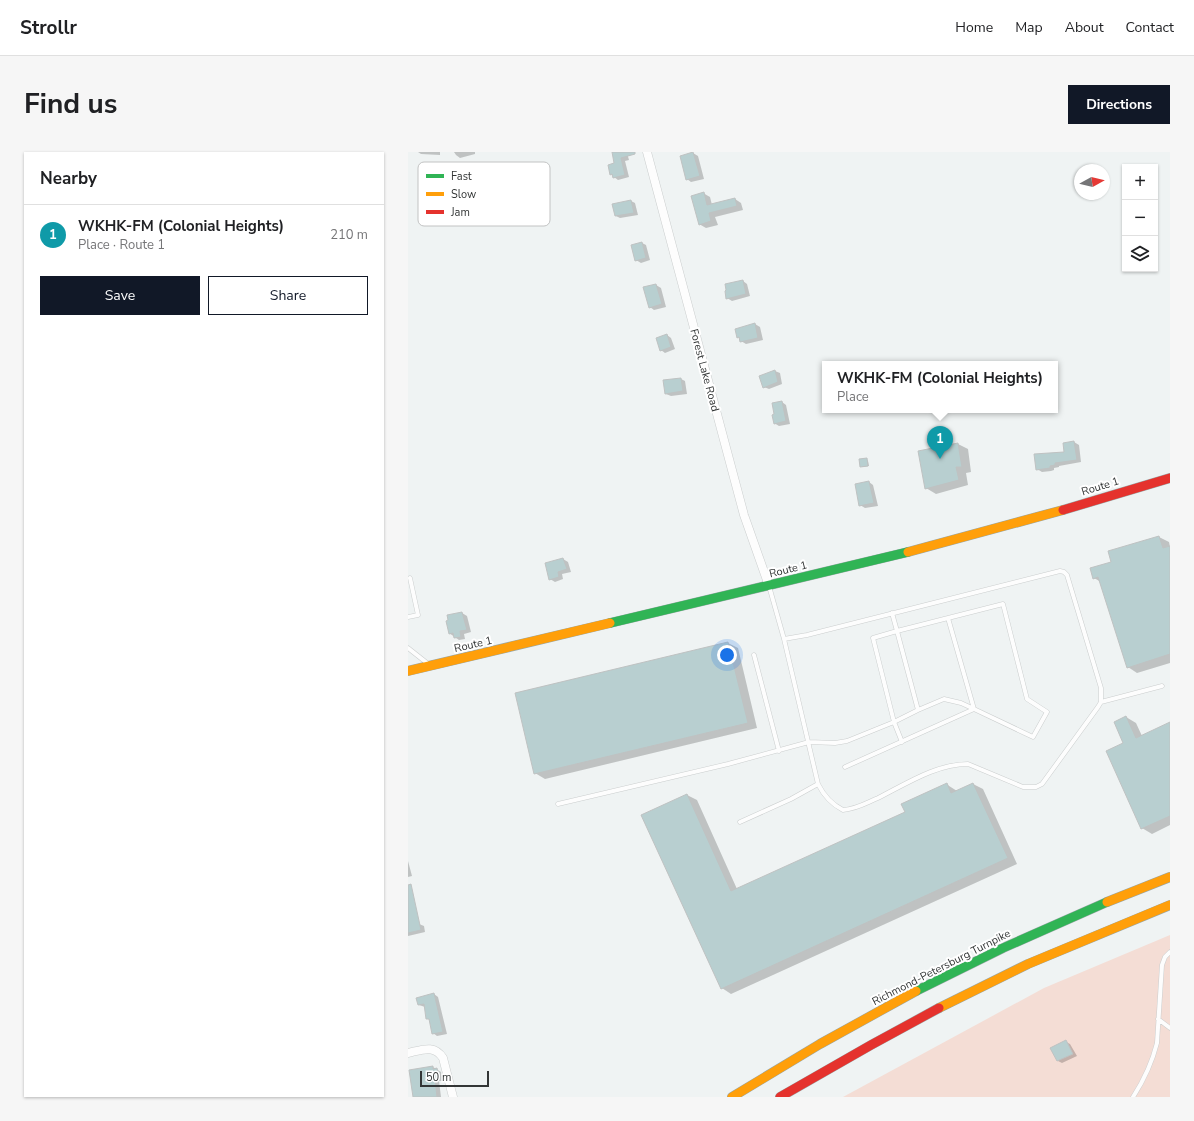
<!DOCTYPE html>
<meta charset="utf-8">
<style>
body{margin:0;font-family:"Nunito Sans",sans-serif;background:#f6f6f6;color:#202124}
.controls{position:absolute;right:12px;top:12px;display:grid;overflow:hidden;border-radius:0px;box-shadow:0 1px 3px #0004}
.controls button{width:36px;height:36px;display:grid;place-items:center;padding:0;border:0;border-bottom:1px solid #e0e0e0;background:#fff;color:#202124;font:20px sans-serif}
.compass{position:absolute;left:666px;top:12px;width:36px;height:36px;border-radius:50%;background:#fff;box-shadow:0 1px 3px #0004;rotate:82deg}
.scale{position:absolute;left:12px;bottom:10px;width:69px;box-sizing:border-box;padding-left:4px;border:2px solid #333636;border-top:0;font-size:11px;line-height:14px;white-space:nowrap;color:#333636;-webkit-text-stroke:3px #fff;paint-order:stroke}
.you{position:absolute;left:319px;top:503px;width:14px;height:14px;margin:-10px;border:3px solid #fff;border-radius:50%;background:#1a73e8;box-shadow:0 0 0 6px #1a73e833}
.badge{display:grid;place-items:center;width:26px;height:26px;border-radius:50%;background:#111827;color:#fff;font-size:13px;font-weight:700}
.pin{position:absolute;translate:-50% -33px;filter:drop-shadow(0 1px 2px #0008)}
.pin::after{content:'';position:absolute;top:21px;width:14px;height:12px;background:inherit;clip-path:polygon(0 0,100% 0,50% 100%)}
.popup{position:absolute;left:414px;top:209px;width:236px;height:52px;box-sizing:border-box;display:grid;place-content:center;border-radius:0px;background:#fff;filter:drop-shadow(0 1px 3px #0005);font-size:13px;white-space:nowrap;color:#757577}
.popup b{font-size:15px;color:#202124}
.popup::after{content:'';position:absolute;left:50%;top:100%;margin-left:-8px;border:8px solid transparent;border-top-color:#fff}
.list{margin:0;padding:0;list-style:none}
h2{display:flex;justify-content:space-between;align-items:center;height:52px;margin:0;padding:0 16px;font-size:17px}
h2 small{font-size:13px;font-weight:400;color:#757577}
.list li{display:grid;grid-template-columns:26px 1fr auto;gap:12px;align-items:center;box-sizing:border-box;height:60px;padding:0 16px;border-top:1px solid #e0e0e0}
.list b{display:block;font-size:15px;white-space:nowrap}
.list p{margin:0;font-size:13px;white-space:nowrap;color:#757577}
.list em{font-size:13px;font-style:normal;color:#757577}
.actions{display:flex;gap:8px;padding:12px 16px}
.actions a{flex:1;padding:9px 0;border:1px solid #111827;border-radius:0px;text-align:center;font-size:14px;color:#111827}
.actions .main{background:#111827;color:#fff}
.icon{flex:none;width:22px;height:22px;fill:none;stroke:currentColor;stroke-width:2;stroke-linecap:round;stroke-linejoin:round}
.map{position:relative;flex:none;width:762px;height:945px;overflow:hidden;border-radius:0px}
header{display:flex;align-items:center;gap:24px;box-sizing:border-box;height:56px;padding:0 20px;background:#fff;border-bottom:1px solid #e0e0e0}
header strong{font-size:19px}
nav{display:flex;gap:22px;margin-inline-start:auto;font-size:14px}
.intro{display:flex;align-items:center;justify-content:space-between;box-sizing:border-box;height:96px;padding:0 24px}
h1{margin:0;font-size:28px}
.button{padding:10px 18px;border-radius:0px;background:#111827;color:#fff;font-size:14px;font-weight:700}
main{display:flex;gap:24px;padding:0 24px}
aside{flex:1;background:#fff;border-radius:0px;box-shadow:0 1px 3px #0004}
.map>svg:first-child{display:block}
</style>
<header>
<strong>Strollr</strong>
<nav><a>Home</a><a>Map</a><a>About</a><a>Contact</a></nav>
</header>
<div class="intro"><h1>Find us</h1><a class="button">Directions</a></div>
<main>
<aside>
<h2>Nearby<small></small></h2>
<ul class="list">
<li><span class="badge" style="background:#0f9aa8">1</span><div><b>WKHK-FM (Colonial Heights)</b><p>Place · Route 1</p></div><em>210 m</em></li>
</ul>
<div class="actions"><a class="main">Save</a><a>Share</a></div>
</aside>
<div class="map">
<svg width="762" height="945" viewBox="0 0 762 945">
<rect width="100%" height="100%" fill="#eff3f3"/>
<path fill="#f4ddd5" d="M762,783V945H435L636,836Z"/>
<path fill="#0003" d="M10,0H32V3L13,2Z
M46,0H67V2L52,6L48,3Z
M207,0L219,1L221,8L217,9L221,25L210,28L206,25L203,22L208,12Z
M285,1L290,4L296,27L283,30L279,27Z
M295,41L302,45L304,53L327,47L333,51L335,58L307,65L310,73L298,76L291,72Z
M223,49L227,51L230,63L212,66L208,64Z
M234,91L238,93L242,108L233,111L228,108Z
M335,129L339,132L342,144L324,149L319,146V139Z
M248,133L253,136L258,155L246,158L242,155Z
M347,172L352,175L355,188L338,192L333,189L332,186L330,185Z
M259,183L263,186L267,197L257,201L253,198Z
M367,219L372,221L374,232L361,237L356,235L352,224Z
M273,227L277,229L279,242L263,244L258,242Z
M374,250L378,253L382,272L371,274L366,271Z
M666,290L671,293L673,310L651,314V315L646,316V318L643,319L634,320L629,317L658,301Z
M550,292L560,297L563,320L558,321L560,333L528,342L518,336Z
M458,307L460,309L461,314L455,315L453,314Z
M461,330L465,333L470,354L457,356L452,353Z
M751,385L761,390L762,395V511L729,521L720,515L693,430L686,426L705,410Z
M155,407L160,410L163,420L154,422L155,427L147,430L142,427L138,412Z
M54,461L59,464L63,480L56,482L57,487L51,488L41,481L40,464Z
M320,491L330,496L349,576L137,627L127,621L108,541Z
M718,565L728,571L734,584L762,571V673L744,682L734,676L717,592Z
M538,632L549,639L565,632L575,637L609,712L323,842L314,836L279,643L289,648L329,737L498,660Z
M0,709L4,724L0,725Z
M11,772L16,774L17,780L0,784V774Z
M26,842L30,845L39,882L29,884L25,881L22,868L19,866L17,855L11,853Z
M658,890L662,892L669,904L654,911L650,909Z
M25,915L33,920L35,929H31L33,945H6Z"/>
<path fill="#b8cfd0" stroke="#bfc2c2" d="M204,0H227V2L213,6L217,23L205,26L204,22L202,23L200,13L206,11Z
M285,0L292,24L278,28L272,4Z
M296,40L299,53L327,46L329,54L301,61L303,69L291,73L283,44Z
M223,48L226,61L207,64L204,52Z
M234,90L238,106L227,109L223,93Z
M335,128L338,142L318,147L317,139L318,138L317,132Z
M248,132L254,152L241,156L235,135Z
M347,171L350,186L332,190L331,185L329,186L327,177Z
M259,182L263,195L252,199L248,186Z
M367,218L370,230L355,236L351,224Z
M273,226L275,239L257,242L255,228Z
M374,249L378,269L366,272L364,263L366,262L364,251Z
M666,289L669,308L647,311V313L642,314V316L628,318L626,302L656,300L655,291Z
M550,291L554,315H548L551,328L517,337L510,299Z
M459,306L460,314L452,315L451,307Z
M461,329L466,351L451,354L447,332Z
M751,384L755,396L762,394V502L719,516L690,425L685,427L682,416L703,410L700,399Z
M155,406L159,417L150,420L151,425L141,428L137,411Z
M54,460L59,478L52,479L53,485L46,486L45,481L41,482L38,469L40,468L39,463Z
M320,490L340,571L126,622L107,541Z
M718,564L728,586L762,570V664L733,677L698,599L715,591L706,570Z
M539,631L543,641L565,631L600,706L313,837L233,663L279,642L323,739L497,660L493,652Z
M3,732L13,778L0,781V733Z
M26,841L35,880L24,882L21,867H18L16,852L10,853L8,846Z
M658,888L665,902L649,909L642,896Z
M25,914V917L29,916L31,926L27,927L29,945H5L1,918Z"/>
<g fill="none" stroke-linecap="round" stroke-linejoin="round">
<defs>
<path id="lane" d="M361,434L376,487L410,632C416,644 423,652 435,658C449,657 458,651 470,646C498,632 528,612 560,612L615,635H628L634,632L690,555L693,550V536L659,423L656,420L652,419L399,483L376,487
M0,465L10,463L2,426
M540,466L566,557
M0,496L19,511
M346,503L371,599
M693,550L754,534
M494,590L486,570L510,558
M437,615L566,557L625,585L639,560L619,547L595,452L489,479L484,461
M150,652L320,612L401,590L427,591L439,589L486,570L465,486L489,479L510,558L536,547L553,551L566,557
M332,670L383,647L410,632
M750,867L762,876
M725,945C736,928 744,911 749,891L754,813L757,805L762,800"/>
<path id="street" d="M239,0L336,363L361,434
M0,901C14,898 26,892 35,906L45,945"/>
<path id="fast" d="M202,471L500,400
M508,839L595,796L699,750"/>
<path id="slow" d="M500,400L655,358
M0,519L202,471
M699,750L762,725
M531,856L620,812L762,753
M324,945L412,892L508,839"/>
<path id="jam" d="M655,358L762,326
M372,945L463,893L531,856"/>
</defs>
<use href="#lane" stroke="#cbcece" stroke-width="5"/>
<use href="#street" stroke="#cbcece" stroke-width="9"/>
<use href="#fast" stroke="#98a6a6" stroke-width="10"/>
<use href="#slow" stroke="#98a6a6" stroke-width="10"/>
<use href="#jam" stroke="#98a6a6" stroke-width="10"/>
<use href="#lane" stroke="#fdfdfd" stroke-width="4"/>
<use href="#street" stroke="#fdfdfd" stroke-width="8"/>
<use href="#fast" stroke="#30b455" stroke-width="9"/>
<use href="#slow" stroke="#ff9f0a" stroke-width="9"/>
<use href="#jam" stroke="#e5322d" stroke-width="9"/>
</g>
<g text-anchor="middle" stroke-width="4" stroke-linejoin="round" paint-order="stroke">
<g font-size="11" fill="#333636" stroke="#fff">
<text transform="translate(297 218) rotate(75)" y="4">Forest Lake Road</text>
<text transform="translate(692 334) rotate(-17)" y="4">Route 1</text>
<text transform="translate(380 417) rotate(-14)" y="4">Route 1</text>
<text transform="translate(65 492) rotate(-13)" y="4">Route 1</text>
<text transform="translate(533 815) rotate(-27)" y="4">Richmond-Petersburg Turnpike</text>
</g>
</g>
<rect x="10" y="10" width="132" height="64" rx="6" fill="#fff" stroke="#c2c3c3" stroke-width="1"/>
<rect x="18" y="22" width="18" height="4" fill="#30b455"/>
<rect x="18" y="40" width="18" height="4" fill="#ff9f0a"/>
<rect x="18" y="58" width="18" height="4" fill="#e5322d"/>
<g font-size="11" fill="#333636">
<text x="43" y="28">Fast</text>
<text x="43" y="46">Slow</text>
<text x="43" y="64">Jam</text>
</g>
</svg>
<div class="controls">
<button>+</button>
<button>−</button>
<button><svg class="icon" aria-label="layers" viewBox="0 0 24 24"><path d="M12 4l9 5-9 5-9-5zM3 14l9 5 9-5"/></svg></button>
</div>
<svg class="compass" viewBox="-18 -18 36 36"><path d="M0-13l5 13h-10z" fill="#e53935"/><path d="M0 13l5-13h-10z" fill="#757577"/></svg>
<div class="scale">50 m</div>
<div class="you"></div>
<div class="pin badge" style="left:532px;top:307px;background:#0f9aa8">1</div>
<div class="popup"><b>WKHK-FM (Colonial Heights)</b>Place</div>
</div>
</main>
